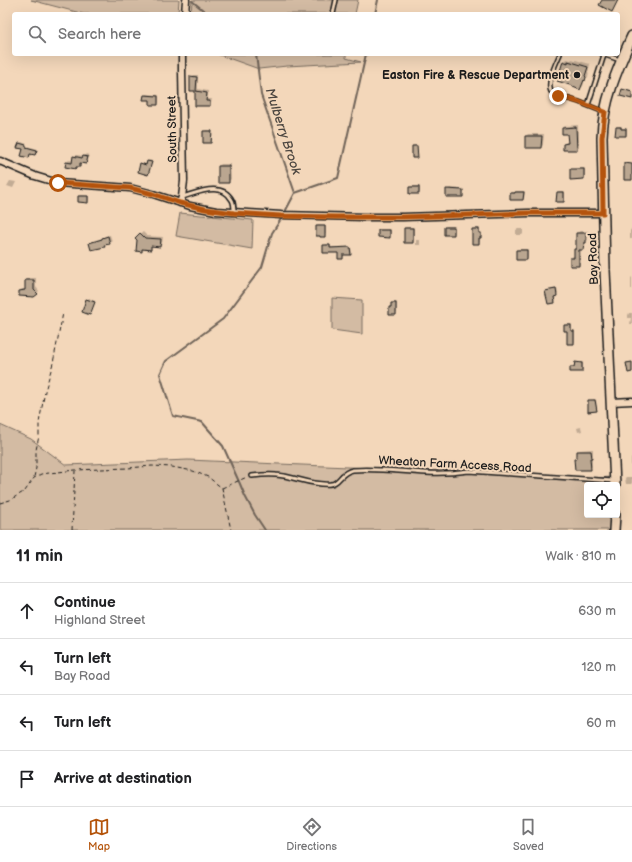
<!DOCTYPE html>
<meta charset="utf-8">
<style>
body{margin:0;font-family:"Balsamiq Sans",sans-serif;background:#f2f2f2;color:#202124}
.controls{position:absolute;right:12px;bottom:12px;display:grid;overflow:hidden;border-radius:4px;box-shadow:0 4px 16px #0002}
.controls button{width:36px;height:36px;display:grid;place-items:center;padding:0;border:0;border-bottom:1px solid #e0e0e0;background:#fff;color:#202124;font:20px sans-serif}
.stop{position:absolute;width:12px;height:12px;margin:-9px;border:3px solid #b45309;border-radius:50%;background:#fff}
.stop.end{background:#b45309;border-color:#fff;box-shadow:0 1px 4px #0008}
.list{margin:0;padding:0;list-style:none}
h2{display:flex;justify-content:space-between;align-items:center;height:52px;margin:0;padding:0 16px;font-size:17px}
h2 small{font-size:13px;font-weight:400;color:#757577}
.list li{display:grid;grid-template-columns:26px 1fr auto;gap:12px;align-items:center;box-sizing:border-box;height:56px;padding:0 16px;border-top:1px solid #e0e0e0}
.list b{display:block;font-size:15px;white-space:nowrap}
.list p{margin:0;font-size:13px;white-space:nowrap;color:#757577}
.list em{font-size:13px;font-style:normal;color:#757577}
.icon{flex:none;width:22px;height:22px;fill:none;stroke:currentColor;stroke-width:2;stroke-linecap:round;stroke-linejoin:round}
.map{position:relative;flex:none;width:632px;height:530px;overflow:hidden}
.search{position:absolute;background:#fff;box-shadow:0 4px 16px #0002;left:12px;right:12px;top:12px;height:44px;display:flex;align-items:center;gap:10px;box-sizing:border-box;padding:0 14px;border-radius:4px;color:#757577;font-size:15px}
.sheet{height:276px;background:#fff}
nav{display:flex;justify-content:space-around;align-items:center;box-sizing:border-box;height:56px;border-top:1px solid #e0e0e0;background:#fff;font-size:11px;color:#757577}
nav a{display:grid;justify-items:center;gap:2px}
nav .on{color:#b45309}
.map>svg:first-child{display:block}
</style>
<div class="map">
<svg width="632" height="530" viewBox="0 0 632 530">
<rect width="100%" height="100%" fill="#f3d7ba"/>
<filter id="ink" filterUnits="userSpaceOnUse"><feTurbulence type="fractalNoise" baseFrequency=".025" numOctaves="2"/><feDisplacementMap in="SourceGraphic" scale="8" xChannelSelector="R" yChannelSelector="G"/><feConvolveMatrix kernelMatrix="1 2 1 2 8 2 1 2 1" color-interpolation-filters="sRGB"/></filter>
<g filter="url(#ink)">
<path fill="#d3bba3" stroke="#786c60" d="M31,0H179L178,14H84Z
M192,0H358L355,14H191Z
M217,54H346V58L361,62L287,66L259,69Z
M180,213L253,220L252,249L176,236Z
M332,298L362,300V334L332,330Z
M0,425L31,439L66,465L188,460L599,478L610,477V485H587V515H610V530H0Z"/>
<path fill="#0003" d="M567,59L571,60L572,59L590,64L588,73L589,74L588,77L585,79L583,86L580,89L574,85L564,62Z
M194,75H198V89L208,91V99H212L211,103L209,105H196V90H191V77Z
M624,89L632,91V98L623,90Z
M146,94L159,95V103L157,104L145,96Z
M578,125L579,147L576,149L564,144L566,142H569L568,133L563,128L565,126Z
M618,126H622V128H627V134L626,135H616V127Z
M206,130H212V141L211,142L204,131Z
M528,134H544L543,145L541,147H526V136Z
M21,142L27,144L26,146L38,149L36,153L35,154L30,153L29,157L24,148L19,143Z
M414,145H418V156L417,157L413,146Z
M86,154L89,155L88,160L86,163L82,162L81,164L76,168L67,162L69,160L73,161L74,157L76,155L84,156Z
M149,160L152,161L149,172L148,173L141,164L143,163L147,164Z
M221,164H230L231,179L228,182L219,166Z
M585,168V177L584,178L571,179V170L572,169Z
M10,181L16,182L13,188L7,186Z
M411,186H420V192L419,193L410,188Z
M449,188L464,189L463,195L462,196L447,190Z
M517,191H525L524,198L523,199L511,194L512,192H515Z
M559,191H565V200L564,201L558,192Z
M81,195L89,196V200L88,202L79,196Z
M318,225L326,226V234L324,236L317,227Z
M446,226H455V233L454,234L445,228Z
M406,227H414V241L413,242L405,228Z
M475,228H480V232H482V236L480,237V242L479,243L473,229Z
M632,228V239H630V231Z
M380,229H391V235L390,237L379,230Z
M518,229H523V234L522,235H516V230Z
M580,231H588V240L585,242V247L583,249H581V263L579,265L571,258L573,256H575V249L577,247V233Z
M143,232L147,236L163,237L162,244L160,246L153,245L150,249H144L141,251L138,240L136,238Z
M110,235L112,241L104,246L90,243L92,241L103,238L105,236Z
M416,240H420V245H416Z
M326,244L331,245V247H351L352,253L350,254H344V256L343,258L339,252L324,246Z
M518,249H528V258L527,259L517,250Z
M632,277V289H631V278Z
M28,278H36V287L39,291L34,296L20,291L22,289H26V280Z
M557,288L558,294L555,296L556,301L555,302L549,303L546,292L547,290Z
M89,298L95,301L90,314L87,300Z
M393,302H397V313L396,314L392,306V304Z
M629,313H632V324H630L631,318H628V315Z
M567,324H572V330H575V342L573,343L565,325Z
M577,362H583V370L581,371L571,367L573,366H575L576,363Z
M596,399L597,409L596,410L589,401L590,400Z
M581,427L582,431L578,432L577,428Z
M593,449V455L592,457V466L590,469L575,459L578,457V452L580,450Z
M632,458V468H631V459Z
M626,477H632V483L631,484H626L625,478Z"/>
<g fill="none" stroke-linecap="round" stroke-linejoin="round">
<path stroke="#6f6459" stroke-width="2" d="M192,1L208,14
M375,14L378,0
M256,54L261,95L295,193L286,210
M295,193L338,178L366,54
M265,530L255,515L245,496L240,484L223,446L202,422L173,416L160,374L166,361L223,319L262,267L272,233L281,219"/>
</g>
<path fill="#baa690" stroke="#1c1c1c" d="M602,0H618L612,12L599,5Z
M563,61L568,63V61L588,67L585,76L586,77L585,81L584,80L580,90L573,87V86L557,81Z
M190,76L197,77L196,91L207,93L206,101H210V106H195V91H190Z
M622,89L632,92V99L620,96Z
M144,95L158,96V105H150V100H143Z
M576,127L577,150H563V144L568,143L567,134H562V128Z
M616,127H621V129H626V136H615Z
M203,131H212L211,143H203Z
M525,136H542L541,148H525Z
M19,143L26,145V147L37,150L35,155L30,154L29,158L21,156L23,149L17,148Z
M412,146H417L418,158H412Z
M73,156L82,158L83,156L88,157L86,164L80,163V167H76V169L65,167L66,162L72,163Z
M147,161L152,162L148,175L138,172L140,163L146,165Z
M624,163L632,164V180H624Z
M218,166H229V183H218Z
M570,169H584V179L570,180Z
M409,187H419V194H409Z
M446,189L463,190V197H446Z
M515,192H524L523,200H510V193H515Z
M557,192H564V202H556Z
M78,196H88V203L78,202Z
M316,226H325V237H320V236H316Z
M444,227H454V235H444Z
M404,228H413V243H404Z
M472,229H479V233H481V238H479V244H472Z
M378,230H390V238L378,237Z
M140,233L145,238L161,239L160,247L151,246V250L142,249V252L136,251L137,240L135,238Z
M576,233H586V243H584L583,250H579V266H570V258H574V249H576Z
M108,236L110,244L104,245L105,247L91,250L89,243L102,239V238Z
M323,245H330V248L350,247L351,255H343V259H338V253H323Z
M516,250H527V260H516Z
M25,280H34V290L38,294L34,297L19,296V291L25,290Z
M556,289L557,296L554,297L555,303L548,304L545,291Z
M86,299L95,302L90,315L82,312Z
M391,303H396V315H389V307H391Z
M564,325H571V331H574V344H567V331H564Z
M575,362L582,363V372H570V367H574Z
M632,362V372L628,373L626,363Z
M588,400H595L597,411L588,412Z
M577,451H591L592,458H590L591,470H575L574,459H577Z"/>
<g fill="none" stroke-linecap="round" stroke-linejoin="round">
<defs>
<path id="service" d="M333,14L336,0
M560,54C556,63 544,87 553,94L579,102L604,112
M602,54L620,60
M588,105L604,55
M182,197C197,193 222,181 232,200C234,203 234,209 234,213
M252,476C260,475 268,474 276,475C294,476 312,486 331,484C340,483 340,472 353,470C378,468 402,472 426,473C441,474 455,473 469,471L613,481"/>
<path id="minor" d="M185,14L186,0
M0,161L35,176L58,183L130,188L153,194L190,206L216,211L281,215L365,217H403L528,213H603
M180,203L182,197L184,181L182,70V54
M611,402L632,401"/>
<path id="secondary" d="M615,485L605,270L602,137C603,101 618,68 632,36
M614,530L615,515"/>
</defs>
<use href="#service" stroke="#1c1c1c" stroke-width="6"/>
<use href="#minor" stroke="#1c1c1c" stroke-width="9"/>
<use href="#secondary" stroke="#1c1c1c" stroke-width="12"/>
<path stroke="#1c1c1c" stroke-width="1" stroke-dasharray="4 3" stroke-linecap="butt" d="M34,477L36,468V450L39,436V423L45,391L53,363L63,313
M222,488L247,477
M0,503L10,500L25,491L34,478L41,474L75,470L128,468L152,466L172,467L193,471L208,477L222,488L231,530
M72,530L75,471"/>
<use href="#service" stroke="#f3d7ba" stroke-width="3"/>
<use href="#minor" stroke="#f3d7ba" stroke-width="6"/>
<use href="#secondary" stroke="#f3d7ba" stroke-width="9"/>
</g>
</g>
<g fill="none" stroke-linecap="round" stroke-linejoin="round" filter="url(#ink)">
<path stroke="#b45309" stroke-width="5" d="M58,183L130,188L153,194L180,203L205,209L234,213L281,216L336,217H403L528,213H603L602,137L605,112L579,102L558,96"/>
</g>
<circle fill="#1c1c1c" stroke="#f3d7ba" stroke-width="1.5" cx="577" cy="75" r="4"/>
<g text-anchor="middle" stroke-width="4" stroke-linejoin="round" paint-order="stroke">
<g font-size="12" font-weight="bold" fill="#1c1c1c" stroke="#f3d7ba" text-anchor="end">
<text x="569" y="79">Easton Fire &amp; Rescue Department</text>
</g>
<g font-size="12" fill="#1c1c1c" stroke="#f3d7ba">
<text transform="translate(172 129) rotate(-91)" y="4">South Street</text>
<text transform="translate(593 259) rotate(-92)" y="4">Bay Road</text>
<text transform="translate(455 464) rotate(3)" y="4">Wheaton Farm Access Road</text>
</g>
<g font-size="13" font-style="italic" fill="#4c4640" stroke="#f3d7ba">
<text transform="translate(284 131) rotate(72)" y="5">Mulberry Brook</text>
</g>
</g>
</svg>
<div class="controls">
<button><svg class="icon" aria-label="locate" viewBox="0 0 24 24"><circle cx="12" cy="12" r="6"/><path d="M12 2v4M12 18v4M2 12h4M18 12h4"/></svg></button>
</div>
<div class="stop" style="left:58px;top:183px"></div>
<div class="stop end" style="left:558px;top:96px"></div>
<div class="search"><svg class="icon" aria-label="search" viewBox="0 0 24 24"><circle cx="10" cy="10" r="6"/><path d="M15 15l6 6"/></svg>Search here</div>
</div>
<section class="sheet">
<h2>11 min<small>Walk · 810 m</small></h2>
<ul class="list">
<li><svg class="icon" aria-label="ahead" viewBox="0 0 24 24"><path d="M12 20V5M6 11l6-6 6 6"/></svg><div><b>Continue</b><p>Highland Street</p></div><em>630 m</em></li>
<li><svg class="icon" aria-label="left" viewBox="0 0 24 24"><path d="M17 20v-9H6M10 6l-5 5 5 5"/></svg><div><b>Turn left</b><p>Bay Road</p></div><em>120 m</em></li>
<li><svg class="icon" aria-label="left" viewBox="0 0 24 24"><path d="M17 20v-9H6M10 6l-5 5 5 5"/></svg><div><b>Turn left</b></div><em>60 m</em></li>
<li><svg class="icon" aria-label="arrive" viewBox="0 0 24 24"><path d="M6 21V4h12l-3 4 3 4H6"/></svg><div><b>Arrive at destination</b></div></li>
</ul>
</section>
<nav>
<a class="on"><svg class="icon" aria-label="map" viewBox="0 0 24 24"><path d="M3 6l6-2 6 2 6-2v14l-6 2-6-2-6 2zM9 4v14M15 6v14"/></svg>Map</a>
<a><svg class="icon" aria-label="directions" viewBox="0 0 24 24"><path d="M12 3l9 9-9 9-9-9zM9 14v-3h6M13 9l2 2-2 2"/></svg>Directions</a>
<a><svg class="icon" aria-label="saved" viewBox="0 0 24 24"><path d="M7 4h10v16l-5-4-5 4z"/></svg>Saved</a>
</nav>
